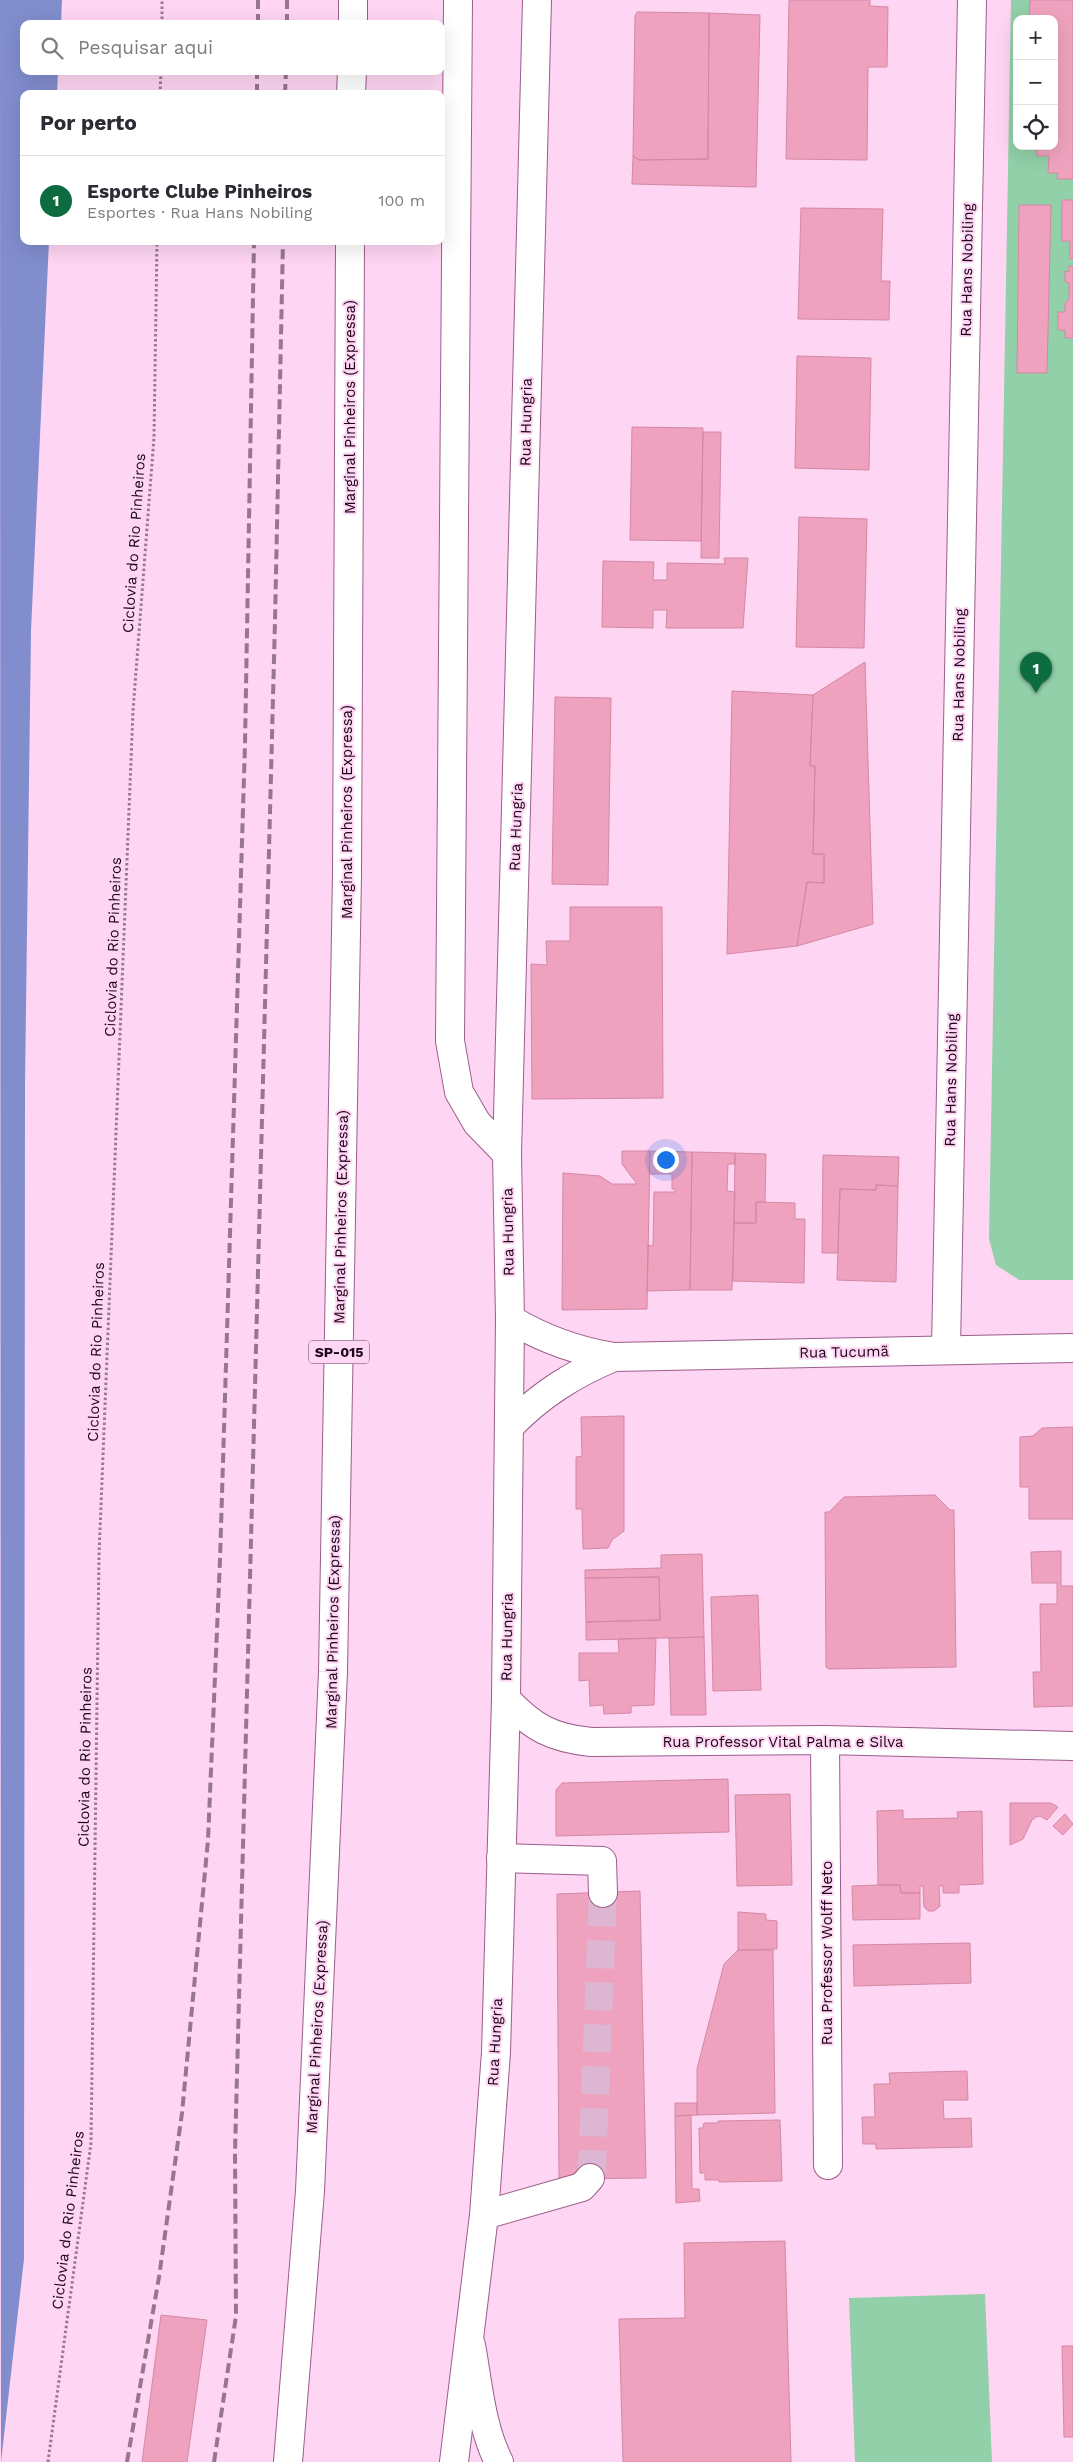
<!DOCTYPE html>
<html lang="pt">
<meta charset="utf-8">
<style>
body{margin:0;font-family:"Work Sans",sans-serif;background:#f7f7f7;color:#2b2b33}
.controls{position:absolute;right:15px;top:15px;display:grid;overflow:hidden;border-radius:10px;box-shadow:0 5px 20px #0002}
.controls button{width:45px;height:45px;display:grid;place-items:center;padding:0;border:0;border-bottom:1px solid #e1e1e2;background:#fff;color:#2b2b33;font:25px sans-serif}
.you{position:absolute;left:665px;top:1159px;width:18px;height:18px;margin:-12px;border:4px solid #fff;border-radius:50%;background:#1a73e8;box-shadow:0 0 0 8px #1a73e833}
.badge{display:grid;place-items:center;width:32px;height:32px;border-radius:50%;background:#0c6b3f;color:#fff;font-size:16px;font-weight:700}
.pin{position:absolute;translate:-50% -41px;filter:drop-shadow(0 1px 2px #0008)}
.pin::after{content:'';position:absolute;top:26px;width:18px;height:15px;background:inherit;clip-path:polygon(0 0,100% 0,50% 100%)}
.list{margin:0;padding:0;list-style:none}
h2{display:flex;justify-content:space-between;align-items:center;height:65px;margin:0;padding:0 20px;font-size:21px}
h2 small{font-size:16px;font-weight:400;color:#7c7c81}
.list li{display:grid;grid-template-columns:32px 1fr auto;gap:15px;align-items:center;box-sizing:border-box;height:90px;padding:0 20px;border-top:1px solid #e1e1e2}
.list b{display:block;font-size:19px;white-space:nowrap}
.list p{margin:0;font-size:16px;white-space:nowrap;color:#7c7c81}
.list em{font-size:16px;font-style:normal;color:#7c7c81}
.icon{flex:none;width:28px;height:28px;fill:none;stroke:currentColor;stroke-width:2;stroke-linecap:round;stroke-linejoin:round}
.map{position:relative;flex:none;width:1073px;height:2462px;overflow:hidden}
.search{position:absolute;background:#fff;box-shadow:0 5px 20px #0002;left:20px;top:20px;width:425px;height:55px;display:flex;align-items:center;gap:12px;box-sizing:border-box;padding:0 18px;border-radius:10px;color:#7c7c81;font-size:19px}
.panel{position:absolute;background:#fff;box-shadow:0 5px 20px #0002;left:20px;top:90px;width:425px;height:155px;border-radius:10px}
.map>svg:first-child{display:block}
</style>
<div class="map">
<svg width="1073" height="2462" viewBox="0 0 1073 2462">
<rect width="100%" height="100%" fill="#fed5f3"/>
<path fill="#91d0a8" fill-rule="evenodd" d="M1011,0H1073V1280H1019L996,1265L989,1239ZM1017,19H1054V146H1017Z
M985,2294L992,2462H855L849,2298Z"/>
<path fill="#828dce" d="M0,0H62L61,24H24V71H58L57,94H24V241H49L31,631L25,1083L24,2259L1,2462Z"/>
<path fill="#efa2be" stroke="#d488a4" d="M789,0H870V6L888,7L887,67H868L867,160L786,159Z
M1030,0H1073V179H1057L1058,173H1048L1049,156H1037L1036,147H1026L1054,146V19H1029Z
M637,12L709,13L708,159L639,160L633,156L635,16Z
M709,13L760,15L756,187L632,184L633,156L639,160L708,159Z
M1062,200H1073V259H1070V241H1062Z
M1019,205H1051L1047,373H1017Z
M801,208L883,209L881,281H890L889,320L798,319Z
M1069,266H1073V338H1065V330H1058V312H1065V303L1069,299V283L1065,282V271L1069,272Z
M797,356L871,358L869,470L795,468Z
M632,427L703,428L701,541L630,540Z
M703,432H721L719,558H701Z
M799,517L867,519L864,648L796,647Z
M724,558H748L743,628H666L667,610H653V628L602,627L603,561L654,562L653,580H667V563L725,564Z
M865,662L873,924L797,946L807,882L824,883V854H813L815,766H810L813,695Z
M732,691L813,695L810,766H815L813,854H824V883L807,882L797,946L727,954Z
M555,697L611,698L608,885L552,884Z
M570,907H662L663,1098L532,1099L531,964L547,965L546,941H570Z
M622,1151H650L647,1309L562,1310L563,1173L600,1176L612,1184H637L622,1164Z
M650,1151L692,1152L690,1290L647,1291L648,1245L653,1246L654,1192H675V1189H672V1174H649Z
M692,1152L735,1153V1164H728L727,1191L735,1192L732,1290H690Z
M735,1153L766,1154L765,1202H756V1223H734Z
M823,1155L899,1157L898,1186L876,1185V1190L840,1189L838,1253H822Z
M876,1185L898,1186L896,1282L837,1280L840,1189L876,1190Z
M756,1202L795,1203V1219H805L804,1283L733,1281L734,1223H756Z
M624,1416V1531L612,1540L608,1548L583,1549L582,1509H576V1457L582,1456L581,1417Z
M1073,1427V1519H1029V1487H1020V1437L1033,1436L1042,1428Z
M935,1495L950,1510H954L956,1667L829,1669L826,1667L825,1512H829L844,1497Z
M1061,1551V1586H1073V1706L1034,1707L1033,1672H1041L1040,1604H1057V1583H1032L1031,1552Z
M702,1554L704,1637L586,1640V1622L660,1620L659,1577L585,1578V1570L661,1568V1555Z
M659,1577L660,1620L586,1622L585,1578Z
M758,1595L761,1690L713,1691L711,1597Z
M704,1637L706,1715H671L669,1638Z
M656,1638L654,1705L631,1706V1713L604,1714L603,1705L590,1706L589,1680L579,1681V1653H619L618,1639Z
M728,1779L729,1832L556,1836V1790L562,1783Z
M790,1794L792,1885L737,1886L735,1795Z
M1010,1803H1051L1058,1807L1047,1820L1040,1816L1036,1817L1032,1820L1023,1839L1010,1845Z
M903,1810V1819L958,1818L957,1812L982,1811L983,1884L959,1885V1893H943V1886H939L940,1906L934,1911H928L924,1907L923,1886H920V1893H901L900,1885H878L877,1811Z
M1065,1814L1073,1824L1063,1835L1053,1826Z
M878,1885H900L901,1893H920V1919L853,1920L852,1886Z
M640,1891L646,2178L559,2179L557,1894Z
M738,1912L766,1914V1920L777,1921V1949L738,1950Z
M970,1943L971,1983L854,1986L853,1945Z
M738,1950H773L775,2113L697,2115V2069L724,1964Z
M967,2071L968,2100H943L944,2119L971,2118L972,2147L876,2149V2144H863L862,2117H875L874,2084H890L889,2073Z
M675,2103H697V2115L675,2116Z
M691,2115L692,2189H699L700,2201L676,2203L675,2116Z
M780,2120L782,2181L719,2182V2180H705V2173H700L699,2128H703L704,2123H718V2121Z
M785,2241L791,2462H623L619,2319L685,2318L684,2243Z
M161,2315L207,2320L187,2462H142Z
M1062,2346H1073V2437H1064Z"/>
<g fill="none" stroke-linecap="round" stroke-linejoin="round">
<path stroke="#dcb6d2" stroke-width="28" stroke-dasharray="28 14" stroke-linecap="butt" d="M590,2178L592,2169L603,1893"/>
<defs>
<path id="minor" d="M510,1319C543,1339 576,1351 614,1357L1073,1348
M946,1349L972,0
M509,1427C540,1395 573,1374 614,1357
M506,1699C533,1728 552,1738 591,1742L825,1740L1073,1746
M825,1740L828,2165
M501,1858L602,1861L603,1893
M484,2215L582,2187L590,2178
M471,2345C478,2383 481,2427 499,2462"/>
<path id="highway" d="M458,0L450,1041L459,1092L477,1123L507,1154
M353,24V0
M351,94L352,71
M288,2462L310,2191L333,1672L347,875L350,241
M454,2462L484,2215L496,2052L506,1699L510,1319L507,1154L537,0"/>
</defs>
<use href="#minor" stroke="#9a5e8b" stroke-width="30"/>
<use href="#highway" stroke="#9a5e8b" stroke-width="30"/>
<path stroke="#997891" stroke-width="3" stroke-dasharray="2.5 2.5" stroke-linecap="butt" d="M162,24V0
M160,94L161,71
M48,2462L91,2143L99,1555L133,711L154,437L157,241"/>
<use href="#minor" stroke="#fff" stroke-width="28"/>
<use href="#highway" stroke="#fff" stroke-width="28"/>
<path stroke="#97768f" stroke-width="4" stroke-dasharray="10 5" stroke-linecap="butt" d="M258,24V0
M287,24V0
M257,94V71
M285,94L286,71
M127,2462L159,2277L182,2113L208,1840L220,1560L245,744L254,241
M214,2462L236,2316L235,2152L275,621L283,241"/>
</g>
<g text-anchor="middle" stroke-width="4" stroke-linejoin="round" paint-order="stroke">
<rect fill="#fed5f3" stroke="#5f4359" stroke-width="1" x="309" y="1340.5" width="60" height="23" rx="4"/>
<g font-size="14" font-weight="bold" fill="#1b0517">
<text x="339" y="1357">SP-015</text>
</g>
<g font-size="15" fill="#1b0517" stroke="#fed5f3">
<text transform="translate(967 270) rotate(-89)" y="5">Rua Hans Nobiling</text>
<text transform="translate(350 407) rotate(-90)" y="5">Marginal Pinheiros (Expressa)</text>
<text transform="translate(526 422) rotate(-89)" y="5">Rua Hungria</text>
<text transform="translate(134 543) rotate(-86)" y="5">Ciclovia do Rio Pinheiros</text>
<text transform="translate(959 675) rotate(-89)" y="5">Rua Hans Nobiling</text>
<text transform="translate(347 812) rotate(-90)" y="5">Marginal Pinheiros (Expressa)</text>
<text transform="translate(516 827) rotate(-88)" y="5">Rua Hungria</text>
<text transform="translate(113 947) rotate(-88)" y="5">Ciclovia do Rio Pinheiros</text>
<text transform="translate(951 1080) rotate(-89)" y="5">Rua Hans Nobiling</text>
<text transform="translate(341 1217) rotate(-89)" y="5">Marginal Pinheiros (Expressa)</text>
<text transform="translate(508 1232) rotate(-91)" y="5">Rua Hungria</text>
<text transform="translate(96 1352) rotate(-88)" y="5">Ciclovia do Rio Pinheiros</text>
<text transform="translate(844 1352) rotate(-1)" y="5">Rua Tucumã</text>
<text transform="translate(333 1622) rotate(-89)" y="5">Marginal Pinheiros (Expressa)</text>
<text transform="translate(507 1637) rotate(-89)" y="5">Rua Hungria</text>
<text x="783" y="1747">Rua Professor Vital Palma e Silva</text>
<text transform="translate(85 1757) rotate(-89)" y="5">Ciclovia do Rio Pinheiros</text>
<text transform="translate(827 1953) rotate(-90)" y="5">Rua Professor Wolff Neto</text>
<text transform="translate(317 2027) rotate(-87)" y="5">Marginal Pinheiros (Expressa)</text>
<text transform="translate(495 2042) rotate(-87)" y="5">Rua Hungria</text>
<text transform="translate(68 2220) rotate(-83)" y="5">Ciclovia do Rio Pinheiros</text>
</g>
</g>
</svg>
<div class="controls">
<button>+</button>
<button>−</button>
<button><svg class="icon" aria-label="locate" viewBox="0 0 24 24"><circle cx="12" cy="12" r="6"/><path d="M12 2v4M12 18v4M2 12h4M18 12h4"/></svg></button>
</div>
<div class="you"></div>
<div class="pin badge" style="left:1036px;top:693px">1</div>
<div class="search"><svg class="icon" aria-label="search" viewBox="0 0 24 24"><circle cx="10" cy="10" r="6"/><path d="M15 15l6 6"/></svg>Pesquisar aqui</div>
<section class="panel">
<h2>Por perto<small></small></h2>
<ul class="list">
<li><span class="badge">1</span><div><b>Esporte Clube Pinheiros</b><p>Esportes · Rua Hans Nobiling</p></div><em>100 m</em></li>
</ul>
</section>
</div>
